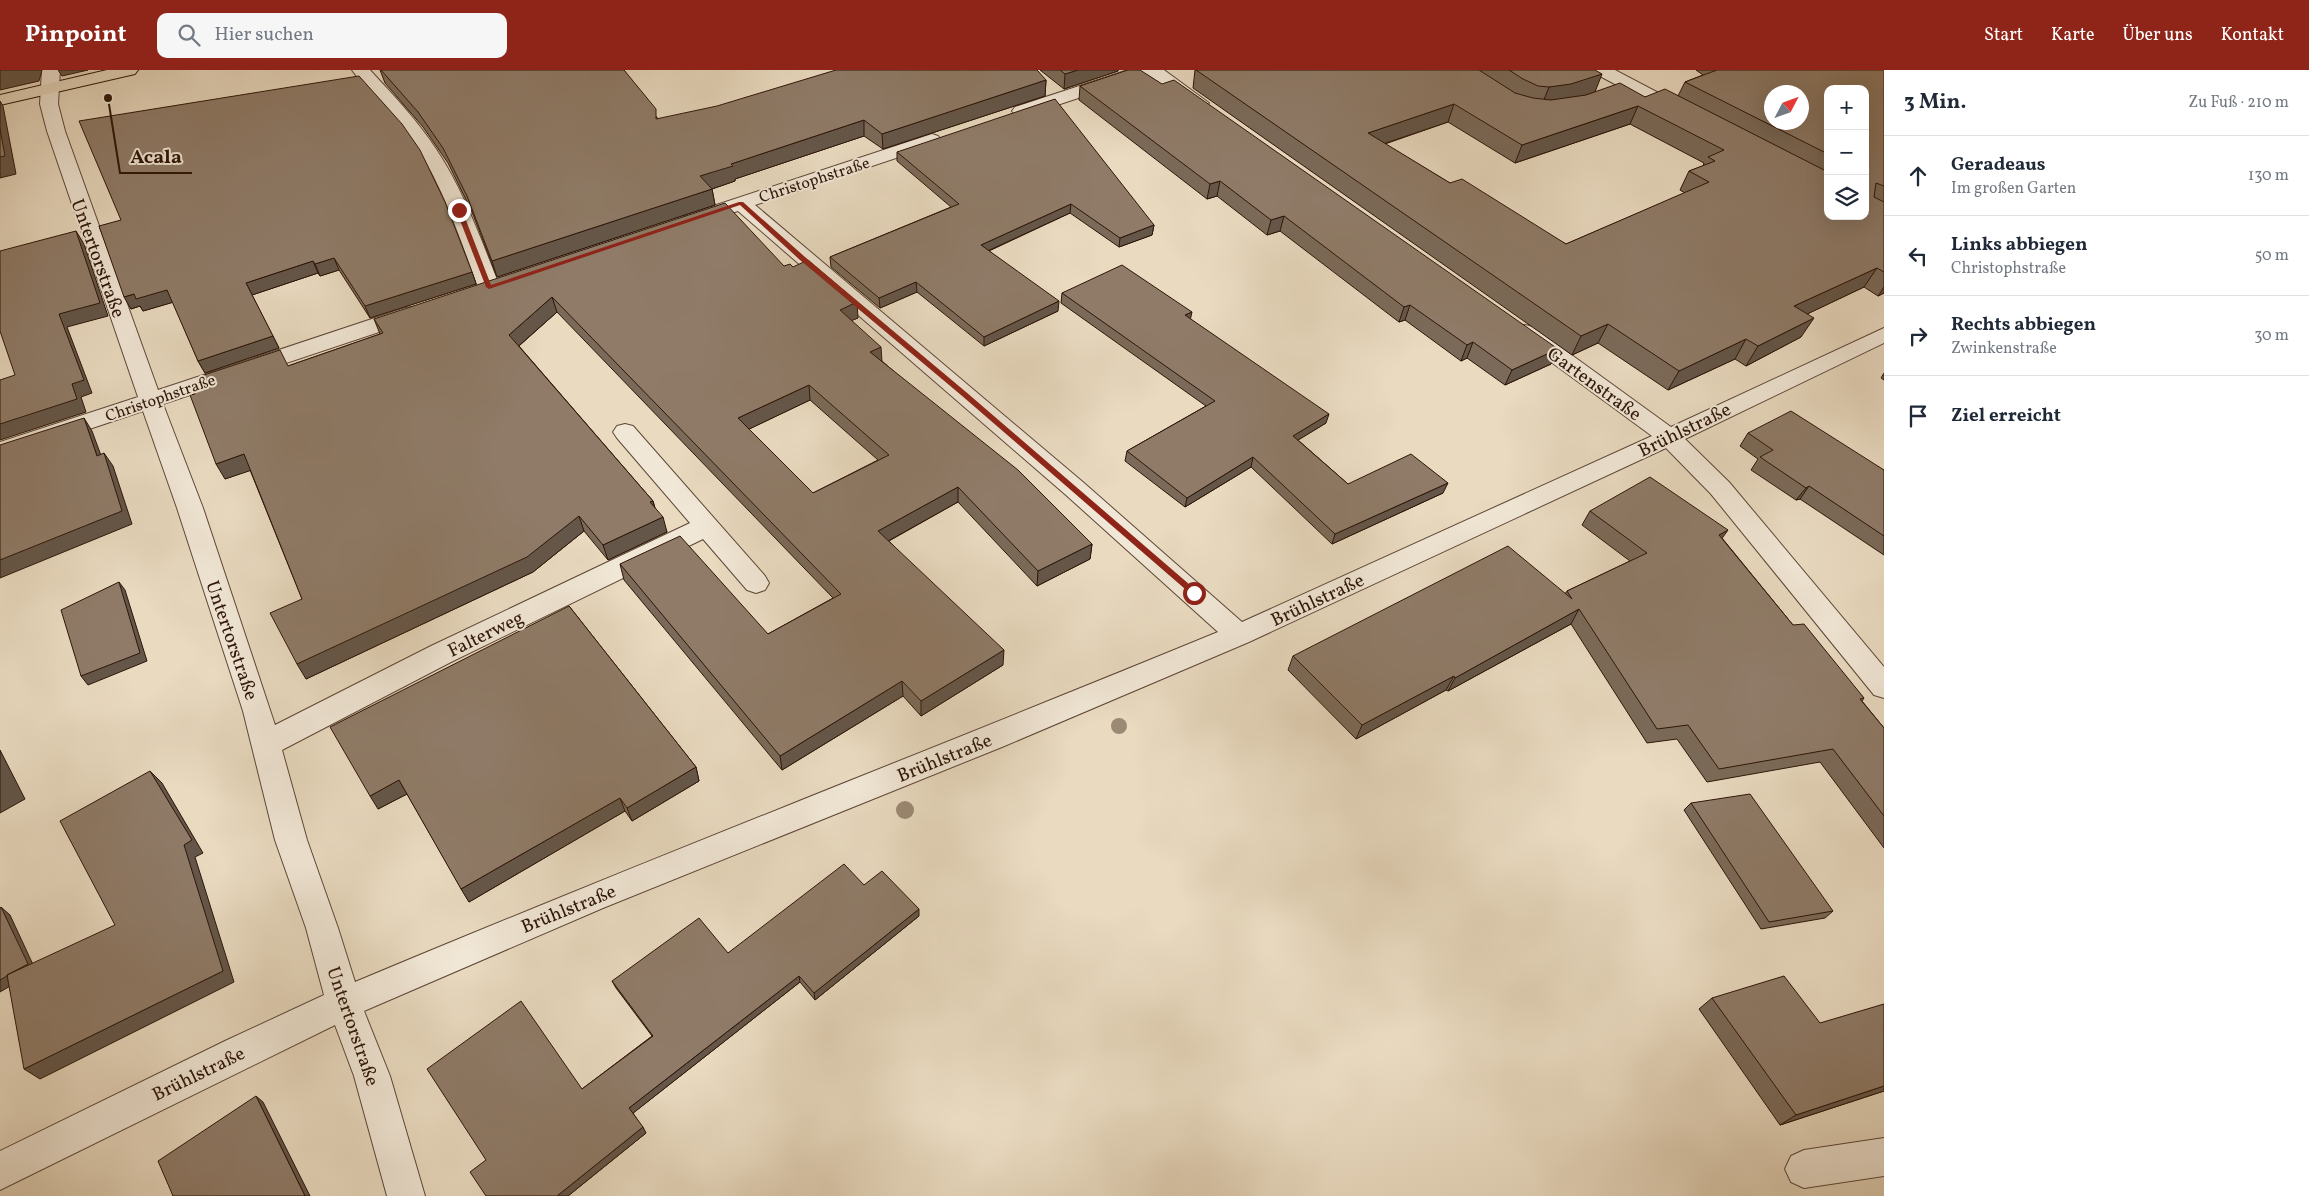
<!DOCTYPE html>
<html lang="de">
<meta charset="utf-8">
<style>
body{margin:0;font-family:Vollkorn,serif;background:#f6f6f7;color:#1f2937}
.controls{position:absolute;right:15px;top:15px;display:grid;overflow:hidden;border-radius:10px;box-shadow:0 5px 20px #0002}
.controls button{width:45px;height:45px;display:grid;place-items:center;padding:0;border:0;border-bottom:1px solid #e0e1e3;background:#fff;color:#1f2937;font:25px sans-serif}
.compass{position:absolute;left:1764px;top:15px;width:45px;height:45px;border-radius:50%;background:#fff;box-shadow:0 5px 20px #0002;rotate:49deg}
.stop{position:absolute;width:15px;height:15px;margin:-11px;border:4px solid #8f2418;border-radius:50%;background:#fff}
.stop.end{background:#8f2418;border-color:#fff;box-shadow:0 1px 5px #0008}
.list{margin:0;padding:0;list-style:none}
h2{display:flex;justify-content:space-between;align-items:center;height:65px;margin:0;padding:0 20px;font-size:21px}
h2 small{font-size:16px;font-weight:400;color:#747a83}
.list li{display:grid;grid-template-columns:32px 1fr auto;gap:15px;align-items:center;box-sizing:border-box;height:80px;padding:0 20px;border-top:1px solid #e0e1e3}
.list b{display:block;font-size:19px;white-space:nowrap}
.list p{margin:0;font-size:16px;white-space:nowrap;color:#747a83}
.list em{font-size:16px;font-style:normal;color:#747a83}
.icon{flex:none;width:28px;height:28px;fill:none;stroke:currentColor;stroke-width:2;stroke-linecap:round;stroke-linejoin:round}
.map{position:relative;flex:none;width:1884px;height:1126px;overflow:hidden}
header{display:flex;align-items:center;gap:30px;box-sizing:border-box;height:70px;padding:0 25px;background:#8f2418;color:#fff}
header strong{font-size:24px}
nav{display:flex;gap:28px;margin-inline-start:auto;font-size:18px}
.search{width:350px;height:45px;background:#f6f6f7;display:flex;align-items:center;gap:12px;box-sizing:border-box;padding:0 18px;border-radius:10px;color:#747a83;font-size:19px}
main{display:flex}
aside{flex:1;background:#fff}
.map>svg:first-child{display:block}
</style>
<header>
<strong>Pinpoint</strong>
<div class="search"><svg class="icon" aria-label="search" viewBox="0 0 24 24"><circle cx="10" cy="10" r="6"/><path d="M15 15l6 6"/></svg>Hier suchen</div>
<nav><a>Start</a><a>Karte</a><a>Über uns</a><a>Kontakt</a></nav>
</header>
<main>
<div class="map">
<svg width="1884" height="1126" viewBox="0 0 1884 1126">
<rect width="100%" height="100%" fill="#e9dac0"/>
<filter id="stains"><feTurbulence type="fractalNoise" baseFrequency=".004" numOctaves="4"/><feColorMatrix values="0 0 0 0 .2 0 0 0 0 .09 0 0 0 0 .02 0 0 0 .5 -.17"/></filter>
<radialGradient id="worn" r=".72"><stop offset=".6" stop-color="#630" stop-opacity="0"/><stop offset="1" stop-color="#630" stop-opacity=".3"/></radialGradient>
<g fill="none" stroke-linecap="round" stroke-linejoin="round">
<defs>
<path id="minor" d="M42,0H60L58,34L65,61L158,320L405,238L413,237L421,238L424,243L421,248L163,334L203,438L275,655L431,576L690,453L617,368L613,362L617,356L625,354L633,356L765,506L769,513L765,520L756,523L747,520L703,469L451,592L282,680L307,770L338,858L355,912C641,792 931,680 1218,562L1066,425L738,141L693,155L686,153L683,149L686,145L932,64L938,66L941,70L938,74L755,135L1084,413L1242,552L1652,366L1517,267L1514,262L1517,257L1525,255L1533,257L1671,357L1884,258V273L1685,369L1729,412L1884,597V628L1874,625L1711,424L1666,378L1249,572L1002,677L603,838L364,941L390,1006L425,1126H387L354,1006L335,955L0,1120V1081L225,971L324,925L306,858L275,770L243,641L177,438L143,341L0,389V372L138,327L47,61L40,34Z
M352,0H370C393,25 417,50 436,79C464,121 481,170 500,217L496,221L489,223L482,221L478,217C461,171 445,122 419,80C400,50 372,28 352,0Z
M1128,0H1164L1209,33L1206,37H1194L1148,5L1027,45H1015L1012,41L1015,37Z
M1593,0H1615L1689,39L1692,43L1689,47H1677L1596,4Z
M1884,1068V1106L1804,1118L1791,1112L1785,1099L1791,1086L1804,1080Z"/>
<path id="major" d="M107,0H138L135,4L0,35V25Z"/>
</defs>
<use href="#minor" stroke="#5c4636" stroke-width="2"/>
<use href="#major" stroke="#2d1508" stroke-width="2"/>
<use href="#minor" fill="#f1e7d6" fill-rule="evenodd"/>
<use href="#major" fill="#e9dac0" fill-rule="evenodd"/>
</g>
<g fill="#9b8974">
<circle cx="1119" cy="656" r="8"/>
<circle cx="905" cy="740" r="9"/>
</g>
<path fill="#7b6a59" stroke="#2d1508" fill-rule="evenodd" d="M380,0H624L658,49L1046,10L1045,26L883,79L864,66L735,109V111L712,119L715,135L497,207L472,142L448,93L423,57L385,13Z
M1040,0H1118V1L1064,19Z
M1195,0H1595V22L1645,27L1678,26L1685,12L1703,5L1696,0H1884V223L1878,226L1864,217L1807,244L1801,267L1746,296L1735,289L1668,320L1598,273L1572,285L1193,18ZM1828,19L1865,146H1828ZM1448,52L1515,93L1630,54L1704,93L1703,96L1689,101L1680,120L1685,123L1566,174L1450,113L1385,74Z
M1080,16L1558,279L1551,294L1505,315L1467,288L1461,291L1405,250L1399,252L1280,161L1267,165L1217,126L1207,129L1079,30Z
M897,82L1154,155L1152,165L1119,177L1070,143L989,181L1058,241L984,276L917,222L880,238L831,197L830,187L951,137L897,91Z
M99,156L472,202L476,214L370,248L339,200L320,206L318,203L252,225L279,278L205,303L198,291L173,232L143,241L140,236L131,239Z
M784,196L858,248L851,250L882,291L1092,474L1090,489L1037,516L958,432L889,471L1003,595L921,646L903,626L782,700L624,510L620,494L768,564L833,528L557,242L519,276L653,431L655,438L667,462L608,490L584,461L533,502L306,609L302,529L250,400L225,409L288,296L380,264L374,249ZM810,330L878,390L813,423L749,359Z
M1062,223L1190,249L1326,353L1298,370L1348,414L1443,423L1332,474L1251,397L1185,437L1125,391L1127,381L1206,336L1061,233Z
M1884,303V310L1881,308Z
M1748,363L1884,400V485L1800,429L1796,430L1751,400L1758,389L1740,376Z
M1590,441L1722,468L1793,555L1864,628L1862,631L1884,658V778L1820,692L1707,712L1677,669L1647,673L1571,554L1448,621L1446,620L1356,669L1288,600L1293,586L1566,523L1567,521L1630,491L1582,455Z
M569,536L696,697L699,711L632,751L625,741L469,832L407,724L378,739Z
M1691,733L1833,841L1825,848L1761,859L1684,740Z
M864,815L919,846L815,930L800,912L633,1043L646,1063L568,1126H486L582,1019L652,966L616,918L612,911L728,883Z
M1712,928L1820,953L1884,1021L1780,1055L1699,939Z"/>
<path fill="#645649" stroke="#2d1508" d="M0,0H42L39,11L0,20Z
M58,0H88L62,6Z
M1078,0H1118V1L1064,19L1065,4Z
M1602,4L1595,22L1564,33L1542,35L1549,17Z
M1046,10L1045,26L883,79L882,64Z
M0,31L3,36L16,104L0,108Z
M1454,34L1448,52L1362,81L1368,63Z
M1638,36L1630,54L1515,93L1522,75Z
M864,50V66L735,109V111L703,122L700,106L731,94Z
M1220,111L1217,126L1207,129L1210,114Z
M712,119L715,135L497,207L492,191Z
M1071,134L1070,143L981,184V175Z
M1284,146L1280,161L1267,165L1271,150Z
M1154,155L1152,165L1119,177L1120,168Z
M76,161L84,174L108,246L67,257L92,323L81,327L86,342L0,370V354L72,314L59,244Z
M334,188L339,200L320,206L315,194Z
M313,191L318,203L252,225L246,213Z
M1877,198L1864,217L1782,256L1794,236Z
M472,202L476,214L370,248L365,236Z
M916,212L917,222L880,238L879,228Z
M1884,217V223L1878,226Z
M167,220L174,232L143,241L140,236L131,239L124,227L134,224Z
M552,227L557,242L514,280L509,265Z
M1059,231L1058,241L984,276V267Z
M857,232L858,248L841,255L840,240Z
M1410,235L1405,250L1399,252L1404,237Z
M1192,242L1190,251L1185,245Z
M1814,248L1801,267L1746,296L1758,276Z
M1608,254L1598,273L1572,285L1581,266Z
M273,266L279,278L205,303L198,291Z
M1746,269L1735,289L1668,320L1679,301Z
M1473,272L1467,288L1461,291L1467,275Z
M881,277L882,292L870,282Z
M1558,279L1551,294L1505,315L1512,300Z
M809,315L810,330L741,363L738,348Z
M1329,344L1326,353L1290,375L1293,366Z
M84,348L92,361L106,399L97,386Z
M104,383L113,396L132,454L0,508V490Z
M244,384L252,400L225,409L216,394Z
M1253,387L1251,397L1185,437L1187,428Z
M1448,413L1443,423L1332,474L1335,464Z
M1809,416L1800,429L1796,430L1806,418Z
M958,417V432L879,476L878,461Z
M653,431L657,446L650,432Z
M579,446L584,461L533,502L306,609L297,594Z
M663,447L667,462L608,490L603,475Z
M1728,460L1718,474L1719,465Z
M1092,474L1090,489L1037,516L1038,501Z
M119,512L125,520L147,591L88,615L81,606Z
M1579,539L1571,554L1448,621L1455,608Z
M1004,580L1003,595L921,646V631Z
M1454,606L1446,620L1356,669L1362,655Z
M902,611L903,626L782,700L780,686Z
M0,680L25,729L0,743Z
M696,697L699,711L632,751L627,738Z
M150,701L162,713L203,783L195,787L234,912L40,1009L24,999L223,901Z
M399,710L407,724L378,739L370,726Z
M620,728L625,741L469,832L461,819Z
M1,837L10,845L36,901L0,922Z
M919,839V846L815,930L814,923Z
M799,906L800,912L632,1044L629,1038Z
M1884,1016V1021L1780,1055L1796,1045Z
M256,1026L263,1032L310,1126H305Z
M643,1057L646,1063L568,1126H557Z"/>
<path fill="#8f7b68" stroke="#2d1508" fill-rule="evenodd" d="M381,0H624L656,39V49L717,36L836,0H1037L1046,10L882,64L864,50L731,94L733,96L700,106L712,119L492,191L467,126L443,78L418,42Z
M1060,0H1078L1065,4Z
M1128,0H1140L1162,14L1174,10L1558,279L1512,300L1473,272L1467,275L1410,235L1404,237L1284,146L1271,150L1220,111L1210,114L1080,16Z
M1196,0H1479L1515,23L1533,28L1551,30L1586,25L1620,13L1645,27L1665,19L1828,102V146H1865V19H1828V84L1685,12L1717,0H1884V116L1876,113L1874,127L1884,132V202L1877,198L1794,236L1814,248L1758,276L1746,269L1679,301L1608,254L1581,266ZM1772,22H1802V52H1772ZM1454,34L1522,75L1638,36L1724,80L1708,87L1715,91L1689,101L1709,112L1566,174L1462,109L1450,113L1368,63Z
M1509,0H1595L1602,4L1571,14L1549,17L1538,16L1523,9Z
M359,6L402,54L420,80L445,132L472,202L365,236L334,188L315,194L313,191L246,213L273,266L198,291L167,220L136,229L134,224L124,227L99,156L121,150L79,51Z
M1055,29L1154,155L1120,168L1071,134L981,175L1059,231L984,267L916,212L879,228L830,187L959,134L897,82Z
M0,59L5,86L0,87Z
M725,133L784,196L790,194L793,197L808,190L857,232L840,240L881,277L870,282L1018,400L1092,474L1038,501L958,417L878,461L1004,580L921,631L902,611L780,686L620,494L680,466L768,564L841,524L552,227L509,265L653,431L650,432L663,447L603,475L579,446L527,487L297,594L270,543L302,529L244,384L216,394L190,325L195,324L194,320L209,315L204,305L280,280L288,296L383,263L374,249ZM809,315L889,385L813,423L738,348Z
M76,161L100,233L59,244L84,310L72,314L77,329L0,354V310L15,305L0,261V181Z
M1122,195L1192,242L1185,245L1329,344L1293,366L1348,414L1411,384L1448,413L1335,464L1253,387L1187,428L1127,381L1215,331L1062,223Z
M1791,341L1884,400V466L1809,416L1806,418L1760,387L1773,380L1748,363Z
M84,348L97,386L104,383L122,441L0,490V375Z
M1650,407L1728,460L1719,465L1793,555L1804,554L1864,628L1860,629L1884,658V746L1833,679L1719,699L1688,655L1657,659L1579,539L1455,608L1454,606L1362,655L1293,586L1508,476L1572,529L1567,521L1647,483L1590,441Z
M119,512L140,583L81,606L61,540Z
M569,536L696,697L627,738L620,728L461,819L399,710L370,726L330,657Z
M150,701L192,770L184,775L223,901L24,999L7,905L115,855L60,751Z
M1750,724L1833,841L1769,852L1691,733Z
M844,794L864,815L882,801L919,839L814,923L799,906L629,1038L643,1057L557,1126H486L470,1102L486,1090L427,999L521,931L582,1019L653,966L612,911L699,848L728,883Z
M1,837L28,894L7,905V906L0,910V838Z
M1784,906L1820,953L1884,934V1016L1796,1045L1712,928Z
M256,1026L305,1126H173L158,1091Z"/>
<path fill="#8f2418" d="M739,132H743L805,187L966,322L1197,521V525H1192L961,325L800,190L740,135L489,219L486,217L456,140L459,139L462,140L491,215Z"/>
<g text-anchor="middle" stroke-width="4" stroke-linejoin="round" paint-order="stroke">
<g font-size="16" fill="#2d1508" stroke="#f1e7d6">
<text transform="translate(814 109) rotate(-18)" y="6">Christophstraße</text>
<text transform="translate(160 327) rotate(-19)" y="6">Christophstraße</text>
</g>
<g font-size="19" fill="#2d1508" stroke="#f1e7d6">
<text transform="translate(99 188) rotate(70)" y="7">Untertorstraße</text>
<text transform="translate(1595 313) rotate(36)" y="7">Gartenstraße</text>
<text transform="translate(1684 359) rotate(-26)" y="7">Brühlstraße</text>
<text transform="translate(1317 529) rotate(-25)" y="7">Brühlstraße</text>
<text transform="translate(485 563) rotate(-26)" y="7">Falterweg</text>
<text transform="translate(233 570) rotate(71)" y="7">Untertorstraße</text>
<text transform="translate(944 687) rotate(-22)" y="7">Brühlstraße</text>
<text transform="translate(568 838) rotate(-22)" y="7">Brühlstraße</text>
<text transform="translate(354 956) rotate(71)" y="7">Untertorstraße</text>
<text transform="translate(198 1003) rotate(-26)" y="7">Brühlstraße</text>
</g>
</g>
<path fill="none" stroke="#2d1508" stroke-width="2" d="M108 28L120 103H192"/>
<circle fill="#2d1508" stroke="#f1e7d6" stroke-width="2" cx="108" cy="28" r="5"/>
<g font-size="20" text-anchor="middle" font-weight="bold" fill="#2d1508" stroke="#f1e7d6" stroke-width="4" stroke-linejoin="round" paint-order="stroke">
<text x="156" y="93">Acala</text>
</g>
<rect width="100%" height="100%" filter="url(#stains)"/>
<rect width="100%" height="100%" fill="url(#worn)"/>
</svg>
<div class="controls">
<button>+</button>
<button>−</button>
<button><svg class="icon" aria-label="layers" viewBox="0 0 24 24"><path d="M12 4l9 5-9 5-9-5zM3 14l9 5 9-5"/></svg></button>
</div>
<svg class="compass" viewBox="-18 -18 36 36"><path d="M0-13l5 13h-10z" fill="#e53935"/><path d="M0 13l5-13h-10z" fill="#747a83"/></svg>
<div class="stop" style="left:1194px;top:523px"></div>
<div class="stop end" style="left:459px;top:140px"></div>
</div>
<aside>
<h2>3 Min.<small>Zu Fuß · 210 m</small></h2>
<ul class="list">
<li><svg class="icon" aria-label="ahead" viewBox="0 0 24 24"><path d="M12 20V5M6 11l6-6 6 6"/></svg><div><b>Geradeaus</b><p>Im großen Garten</p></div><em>130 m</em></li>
<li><svg class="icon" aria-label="left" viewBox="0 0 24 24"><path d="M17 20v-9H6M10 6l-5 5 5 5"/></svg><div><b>Links abbiegen</b><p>Christophstraße</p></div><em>50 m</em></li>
<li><svg class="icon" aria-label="right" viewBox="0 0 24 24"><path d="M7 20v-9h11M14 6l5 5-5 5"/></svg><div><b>Rechts abbiegen</b><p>Zwinkenstraße</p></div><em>30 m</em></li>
<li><svg class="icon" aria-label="arrive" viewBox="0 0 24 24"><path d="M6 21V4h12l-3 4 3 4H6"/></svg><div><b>Ziel erreicht</b></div></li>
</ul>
</aside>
</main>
